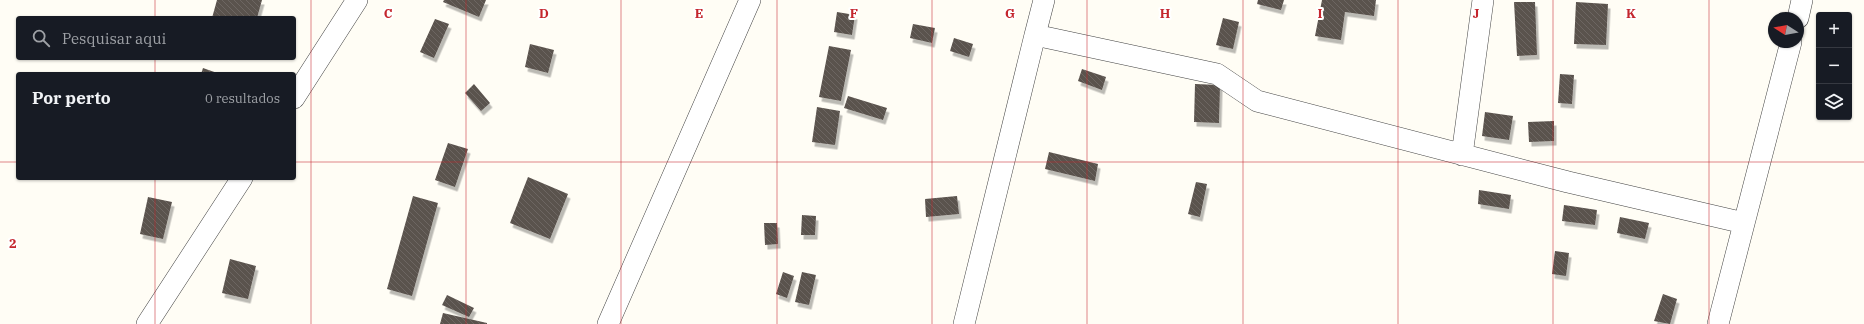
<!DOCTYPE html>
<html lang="pt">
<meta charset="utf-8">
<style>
body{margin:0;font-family:"IBM Plex Serif",serif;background:#242831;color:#f1f3f6}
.controls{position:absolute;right:12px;top:12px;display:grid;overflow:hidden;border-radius:4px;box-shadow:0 1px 3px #0004}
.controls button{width:36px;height:36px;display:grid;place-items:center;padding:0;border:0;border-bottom:1px solid #363941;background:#171b24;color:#f1f3f6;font:20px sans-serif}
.compass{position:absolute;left:1768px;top:12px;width:36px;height:36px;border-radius:50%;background:#171b24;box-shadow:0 1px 3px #0004;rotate:281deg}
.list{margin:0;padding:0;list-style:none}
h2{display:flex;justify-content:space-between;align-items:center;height:52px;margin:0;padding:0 16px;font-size:17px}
h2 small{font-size:13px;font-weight:400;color:#9ea1a6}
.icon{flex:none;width:22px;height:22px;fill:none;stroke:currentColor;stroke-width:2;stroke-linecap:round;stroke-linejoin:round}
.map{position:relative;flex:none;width:1864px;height:324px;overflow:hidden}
.search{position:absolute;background:#171b24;box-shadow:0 1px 3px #0004;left:16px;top:16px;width:280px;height:44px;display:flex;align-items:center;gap:10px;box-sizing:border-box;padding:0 14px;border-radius:4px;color:#9ea1a6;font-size:15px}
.panel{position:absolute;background:#171b24;box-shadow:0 1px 3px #0004;left:16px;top:72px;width:280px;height:108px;border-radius:4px}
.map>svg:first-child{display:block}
</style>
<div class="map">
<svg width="1864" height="324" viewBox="0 0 1864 324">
<defs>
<pattern id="building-back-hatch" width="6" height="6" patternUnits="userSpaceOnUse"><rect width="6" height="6" fill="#5a524d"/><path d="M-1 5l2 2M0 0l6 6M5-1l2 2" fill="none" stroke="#6d6662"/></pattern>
<filter id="shadow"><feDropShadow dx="2.5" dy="4.5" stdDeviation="0" flood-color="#0004"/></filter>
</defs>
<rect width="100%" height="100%" fill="#fffdf5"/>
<path fill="url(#building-back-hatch)" filter="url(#shadow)" d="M217,0H262L257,18H212Z
M444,0H486L479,17L443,2Z
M1258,0H1284L1281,10L1257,4Z
M1322,0H1376L1374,16L1345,12L1341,40L1315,36Z
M1514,2H1535L1537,55L1517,56Z
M1576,2L1608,4L1606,45L1574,44Z
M837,12L855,15L852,35L834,32Z
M1223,18L1239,22L1233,49L1216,45Z
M435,19L449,24L434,58L420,52Z
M913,24L935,28L932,43L910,38Z
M954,38L973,44L969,57L950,51Z
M530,44L554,50L548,73L525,67Z
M829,46L851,50L841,101L819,97Z
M203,68L220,74H201Z
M1082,69L1106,77L1102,90L1078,81Z
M1560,74L1574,75L1572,104L1558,103Z
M474,84L490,103L481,111L465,93Z
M1195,84L1220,85L1219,123L1194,122Z
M848,96L887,108L883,120L844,108Z
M817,107L840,111L835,145L812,142Z
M1485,112L1513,116L1509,140L1482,136Z
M1554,121V141L1529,142L1528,122Z
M448,143L468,149L455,187L435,180Z
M1049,152L1098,164L1095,181L1045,169Z
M528,177L568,194L550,239L510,223Z
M1196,182L1207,184L1200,217L1188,214Z
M1479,190L1511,195L1509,209L1478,204Z
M413,196L438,203L412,296L387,289Z
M957,196L959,214L926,217L925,199Z
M148,197L172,202L163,239L140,234Z
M1564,205L1597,210L1595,225L1562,221Z
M802,215L816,216L815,235H801Z
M1620,217L1649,223L1645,239L1617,233Z
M764,223H777L778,244L765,245Z
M1555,251L1569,253L1566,276L1552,274Z
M230,259L256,266L248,299L222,293Z
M783,272L794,276L787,298L776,294Z
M802,272L816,275L809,305L795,302Z
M1663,294L1677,299L1670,324L1654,321Z
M447,295L474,308L469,317L442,305Z
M443,313L487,323V324H440Z"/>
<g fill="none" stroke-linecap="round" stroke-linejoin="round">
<defs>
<path id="street" d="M1044,0L1035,35L1217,74L1257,101L1568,182L1744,223
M1798,18L1802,0
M294,98L357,0
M1462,155L1483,0
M147,324L242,178
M608,324L750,0
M964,324L1035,35
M1718,324L1791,42"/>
</defs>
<use href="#street" stroke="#444" stroke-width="22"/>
<use href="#street" stroke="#fff" stroke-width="21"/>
</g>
<path fill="none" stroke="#c4262e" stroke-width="1" stroke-opacity="0.55" d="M155,0V18M311,0V324M466,0V324M621,0V324M777,0V324M932,0V324M1087,0V324M1243,0V324M1398,0V324M1553,0V324M1709,0V324M155,58V74M0,162H18M294,162H1864M155,178V324"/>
<g font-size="13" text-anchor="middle" font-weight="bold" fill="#c4262e" stroke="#fff" stroke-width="4" stroke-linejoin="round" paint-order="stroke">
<text x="388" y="18">C</text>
<text x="544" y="18">D</text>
<text x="699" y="18">E</text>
<text x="854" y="18">F</text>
<text x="1010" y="18">G</text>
<text x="1165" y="18">H</text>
<text x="1320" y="18">I</text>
<text x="1476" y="18">J</text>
<text x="1631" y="18">K</text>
<text x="13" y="248">2</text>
</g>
</svg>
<div class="controls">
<button>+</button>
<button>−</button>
<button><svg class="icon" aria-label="layers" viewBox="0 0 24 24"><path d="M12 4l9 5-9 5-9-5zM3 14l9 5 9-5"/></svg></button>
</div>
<svg class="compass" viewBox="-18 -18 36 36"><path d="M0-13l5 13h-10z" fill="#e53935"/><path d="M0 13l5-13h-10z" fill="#9ea1a6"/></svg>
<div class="search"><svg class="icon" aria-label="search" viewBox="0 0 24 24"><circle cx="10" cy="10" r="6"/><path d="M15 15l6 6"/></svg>Pesquisar aqui</div>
<section class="panel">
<h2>Por perto<small>0 resultados</small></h2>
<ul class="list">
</ul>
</section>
</div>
